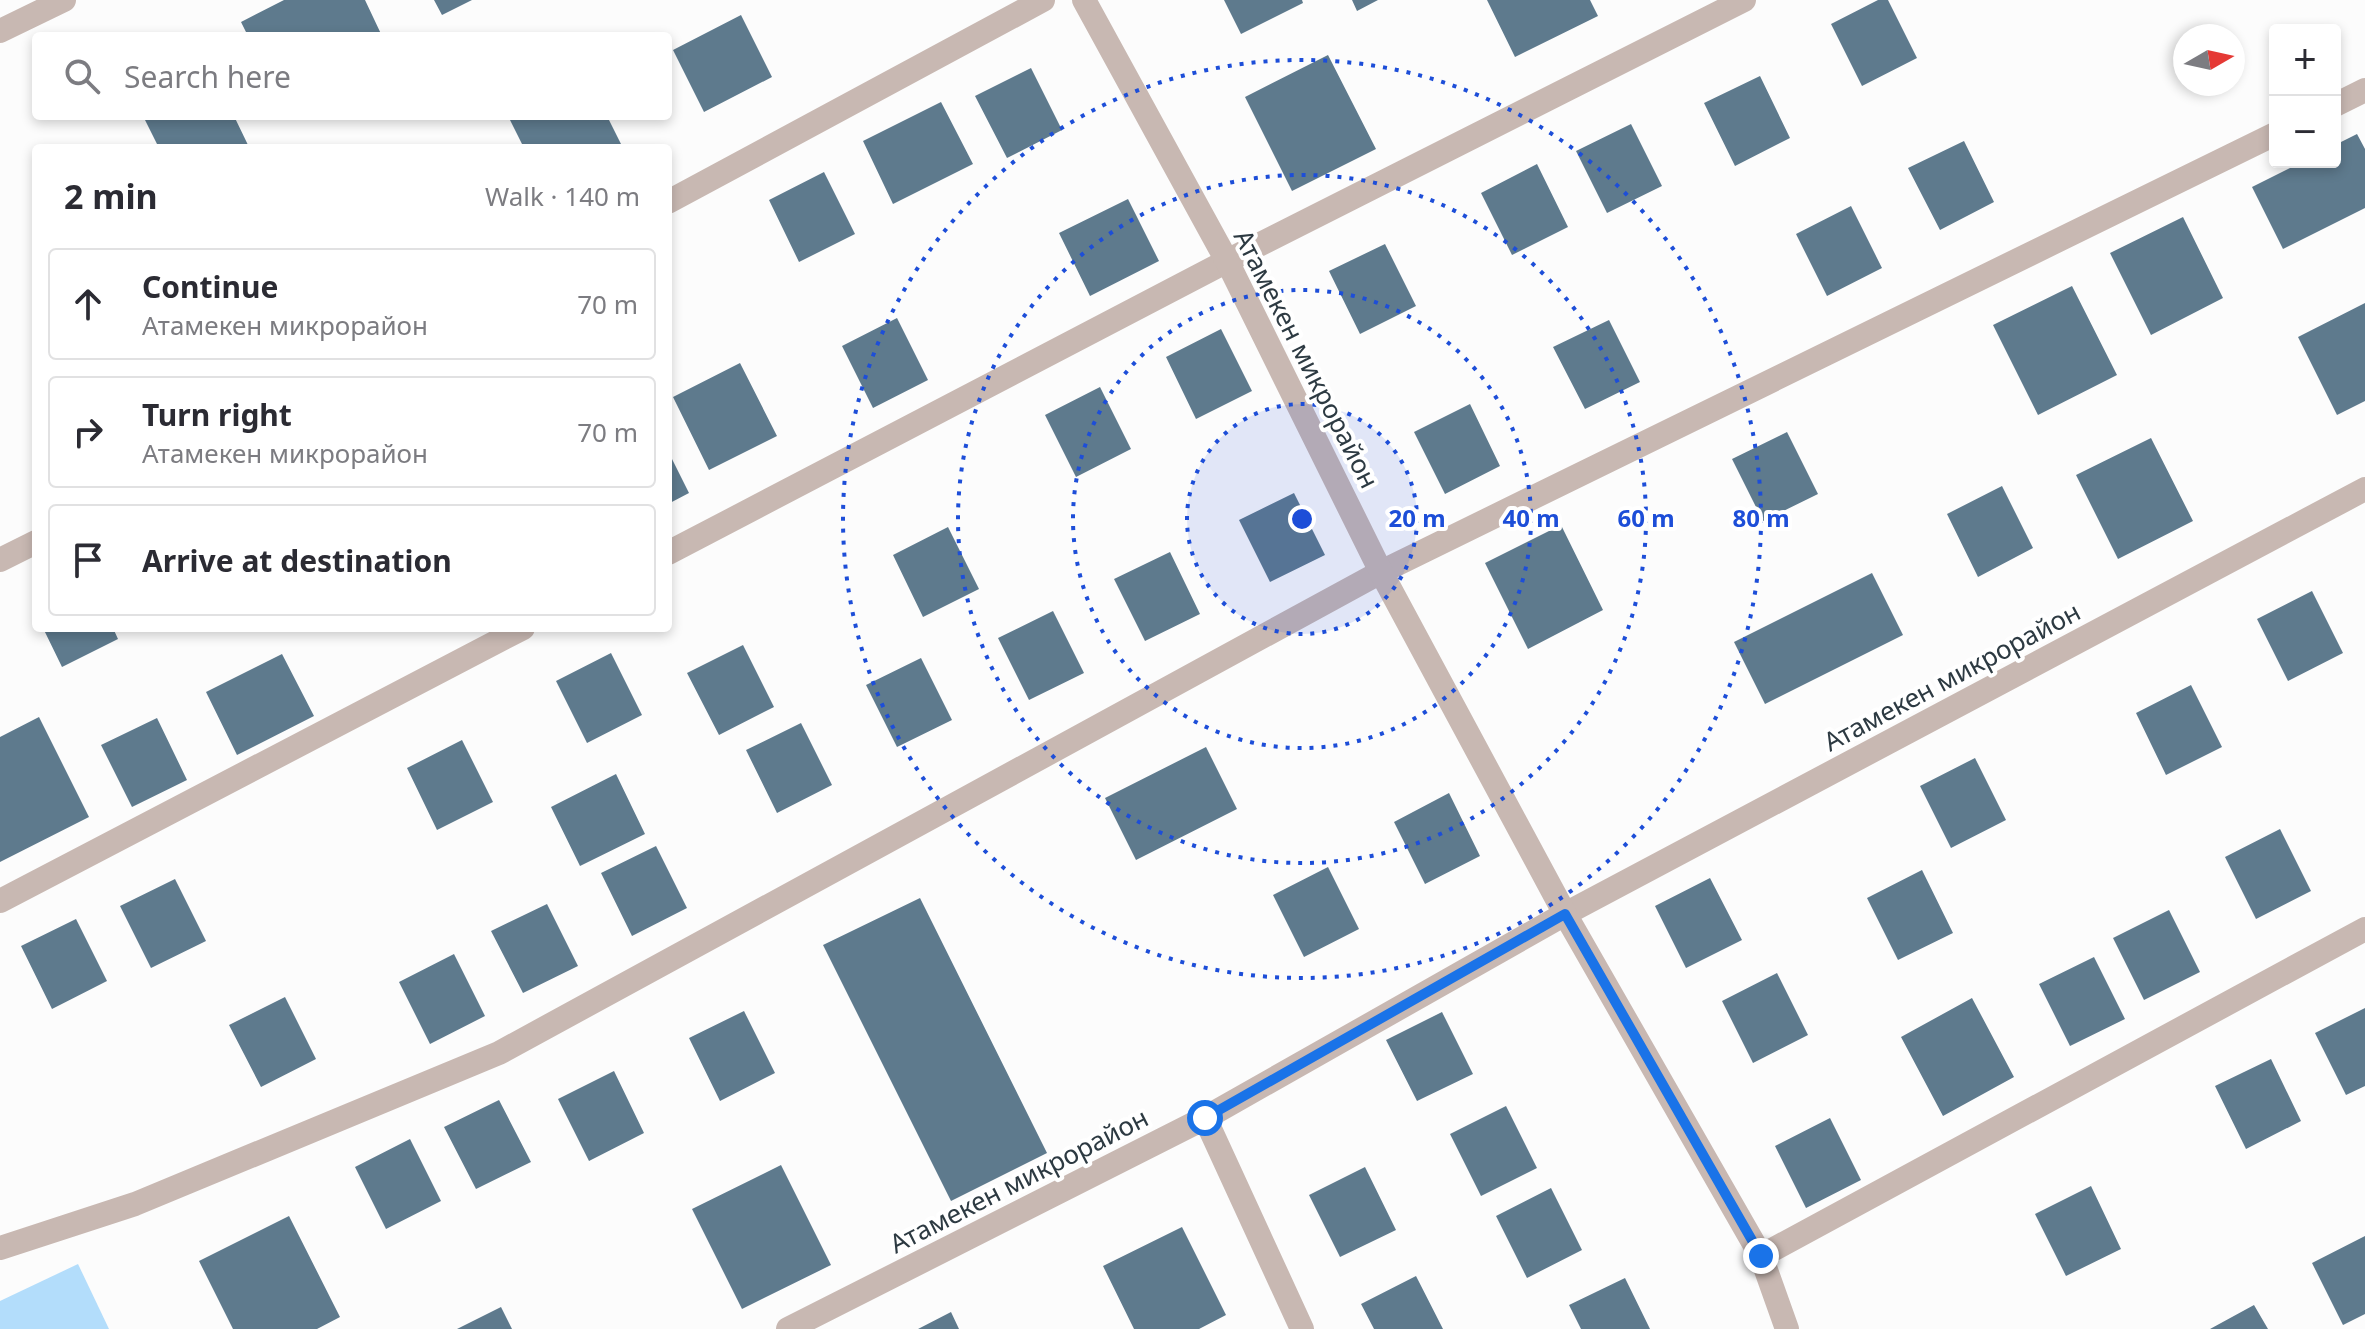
<!DOCTYPE html>
<meta charset="utf-8">
<style>
body{margin:0;font-family:"Noto Sans",sans-serif;background:#f7f7f7;color:#2b2b33}
.controls{position:absolute;right:24px;top:24px;display:grid;overflow:hidden;border-radius:8px;box-shadow:0 4px 12px #0003}
.controls button{width:72px;height:72px;display:grid;place-items:center;padding:0;border:0;border-bottom:2px solid #e1e1e2;background:#fff;color:#2b2b33;font:40px sans-serif}
.compass{position:absolute;left:2173px;top:24px;width:72px;height:72px;border-radius:50%;background:#fff;box-shadow:0 4px 12px #0003;rotate:81deg}
.stop{position:absolute;width:24px;height:24px;margin:-18px;border:6px solid #1a73e8;border-radius:50%;background:#fff}
.stop.end{background:#1a73e8;border-color:#fff;box-shadow:0 2px 8px #0008}
.list{margin:0;padding:0;list-style:none}
h2{display:flex;justify-content:space-between;align-items:center;height:104px;margin:0;padding:0 32px;font-size:34px}
h2 small{font-size:26px;font-weight:400;color:#7c7c81}
.list li{display:grid;grid-template-columns:52px 1fr auto;gap:24px;align-items:center;box-sizing:border-box;height:112px;margin:0 16px 16px;padding:0 16px;border:2px solid #e1e1e2;border-radius:8px}
.list b{display:block;font-size:30px;white-space:nowrap}
.list p{margin:0;font-size:26px;white-space:nowrap;color:#7c7c81}
.list em{font-size:26px;font-style:normal;color:#7c7c81}
.icon{flex:none;width:44px;height:44px;fill:none;stroke:currentColor;stroke-width:2;stroke-linecap:round;stroke-linejoin:round}
.map{position:relative;flex:none;width:2365px;height:1329px;overflow:hidden}
.search{position:absolute;background:#fff;box-shadow:0 4px 12px #0003;left:32px;top:32px;width:640px;height:88px;display:flex;align-items:center;gap:20px;box-sizing:border-box;padding:0 28px;border-radius:8px;color:#7c7c81;font-size:30px}
.panel{position:absolute;background:#fff;box-shadow:0 4px 12px #0003;left:32px;top:144px;width:640px;height:488px;border-radius:8px}
.map>svg:first-child{display:block}
</style>
<div class="map">
<svg width="2365" height="1329" viewBox="0 0 2365 1329">
<rect width="100%" height="100%" fill="#fcfcfc"/>
<path fill="#b3ddfb" d="M78,1264L109,1329H0V1301Z"/>
<path fill="#5e7a8d" d="M284,0H365L382,36H248L241,22Z
M434,0H472L442,15Z
M1224,0H1302L1303,3L1241,34Z
M1352,0H1378L1357,11Z
M1487,0H1590L1598,16L1515,57Z
M1878,0H1888L1917,58L1862,86L1831,24Z
M741,15L772,77L704,112L673,50Z
M1328,55L1376,149L1292,191L1245,97Z
M1031,68L1062,130L1007,158L975,96Z
M1760,76L1790,138L1735,166L1704,103Z
M941,102L973,164L893,204L863,141Z
M143,116H234L248,145L159,148Z
M508,116H607L623,148H524Z
M1631,124L1662,186L1607,213L1576,151Z
M2357,134L2365,149V208L2283,249L2252,187L2302,162H2335V145Z
M1964,141L1994,202L1940,230L1908,168Z
M1537,164L1568,227L1512,255L1481,193Z
M824,172L855,234L799,262L769,200Z
M1128,199L1159,261L1090,296L1059,233Z
M1851,206L1882,268L1827,296L1796,234Z
M2183,217L2223,298L2151,335L2110,253Z
M1385,244L1416,306L1360,334L1329,271Z
M2072,286L2117,375L2038,415L1993,325Z
M2365,303V401L2337,415L2298,337Z
M897,318L928,380L873,408L842,346Z
M1609,320L1640,382L1585,409L1553,347Z
M1221,329L1252,391L1196,419L1166,357Z
M740,363L777,436L709,470L673,397Z
M1100,387L1131,449L1076,477L1045,415Z
M1470,404L1500,466L1445,494L1414,432Z
M1787,432L1818,494L1763,521L1732,459Z
M2151,438L2193,521L2118,559L2076,475Z
M668,451L689,493L668,504Z
M2002,486L2033,548L1978,577L1947,514Z
M1294,493L1325,555L1270,582L1239,520Z
M1561,525L1603,610L1528,649L1485,563Z
M948,527L979,589L923,617L893,555Z
M1170,552L1200,614L1145,641L1114,579Z
M1872,573L1903,635L1765,704L1734,642Z
M2312,591L2343,653L2288,681L2257,619Z
M1053,611L1084,673L1029,700L998,638Z
M43,628H113L118,639L62,667Z
M743,645L774,707L719,735L687,673Z
M611,653L642,715L587,743L556,681Z
M282,654L314,716L237,755L206,692Z
M921,658L952,720L897,747L866,685Z
M2191,685L2222,747L2166,775L2136,713Z
M39,717L89,817L0,862V737Z
M157,718L187,780L132,807L101,745Z
M801,723L832,785L777,813L746,750Z
M462,740L493,802L437,830L407,768Z
M1206,747L1237,809L1136,860L1105,798Z
M1975,758L2006,820L1951,848L1920,786Z
M616,774L645,834L580,866L551,807Z
M1449,793L1480,856L1425,884L1394,822Z
M2280,829L2311,891L2256,919L2225,857Z
M656,846L687,908L632,936L601,873Z
M1328,867L1359,929L1304,957L1273,895Z
M1922,870L1953,933L1898,960L1867,898Z
M1710,878L1742,940L1686,968L1655,906Z
M175,879L206,941L151,968L120,906Z
M920,898L1047,1153L951,1201L823,945Z
M547,904L578,966L523,993L491,931Z
M2169,910L2200,972L2144,1000L2113,938Z
M76,919L107,981L52,1009L21,946Z
M454,954L485,1016L430,1044L399,982Z
M2094,957L2125,1019L2070,1046L2039,984Z
M1777,973L1808,1035L1753,1063L1722,1001Z
M285,997L316,1059L261,1087L229,1025Z
M1972,998L2014,1077L1943,1116L1901,1037Z
M2365,1008V1086L2346,1095L2315,1033Z
M744,1011L775,1073L720,1101L689,1038Z
M1442,1012L1473,1074L1417,1101L1386,1040Z
M2271,1059L2301,1121L2246,1149L2215,1086Z
M614,1071L644,1133L589,1161L558,1099Z
M499,1100L531,1162L476,1189L444,1127Z
M1506,1106L1537,1168L1481,1196L1450,1134Z
M1830,1118L1861,1180L1806,1208L1775,1146Z
M410,1139L441,1201L386,1229L355,1167Z
M781,1165L831,1265L742,1309L692,1209Z
M1365,1167L1396,1230L1340,1257L1309,1195Z
M2091,1186L2121,1249L2066,1276L2035,1214Z
M1551,1188L1582,1250L1527,1278L1496,1216Z
M289,1216L340,1317L317,1329H233L199,1261Z
M1182,1227L1226,1315L1199,1329H1134L1103,1266Z
M2365,1236V1314L2343,1325L2312,1263Z
M1416,1276L1443,1329H1374L1361,1304Z
M1625,1278L1650,1329H1581L1569,1305Z
M2254,1305L2268,1329H2210Z
M501,1307L512,1329H457Z
M951,1312L959,1329H918Z"/>
<g fill="none" stroke-linecap="round" stroke-linejoin="round">
<path stroke="#c8b8b2" stroke-width="24" d="M0,31L64,0
M2335,105L2365,90
M668,202L1043,0
M668,553L1227,261L1744,0
M0,560L36,542
M0,901L523,628
M1205,1118L1302,1329
M0,1248L135,1204L499,1053L1381,572L2275,134
M1761,1256L2365,929
M1787,1329L1761,1256L1565,914L2365,489"/>
<path stroke="#c8b8b2" stroke-width="24" d="M788,1329L1205,1118L1565,914L1381,572L1227,261L1084,0"/>
</g>
<g fill="none" stroke-linecap="round" stroke-linejoin="round">
<path stroke="#1a73e8" stroke-width="10" d="M1205,1118L1565,914L1761,1256"/>
</g>
<circle cx="1302" cy="519" r="115" fill="#1d4ed8" fill-opacity=".12"/>
<g fill="none" stroke="#1d4ed8" stroke-width="4" stroke-dasharray="4 8">
<circle cx="1302" cy="519" r="115"/>
<circle cx="1302" cy="519" r="229"/>
<circle cx="1302" cy="519" r="344"/>
<circle cx="1302" cy="519" r="459"/>
</g>
<g text-anchor="middle" stroke-width="8" stroke-linejoin="round" paint-order="stroke">
<g font-size="26" fill="#2d3a42" stroke="#fff">
<text transform="translate(1306 359) rotate(63)" y="9">Атамекен микрорайон</text>
<text transform="translate(1952 677) rotate(-28)" y="9">Атамекен микрорайон</text>
<text transform="translate(1019 1181) rotate(-27)" y="9">Атамекен микрорайон</text>
</g>
</g>
<circle cx="1302" cy="519" r="12" fill="#1d4ed8" stroke="#fff" stroke-width="4"/>
<g font-size="24" text-anchor="middle" font-weight="bold" fill="#1d4ed8" stroke="#fff" stroke-width="8" stroke-linejoin="round" paint-order="stroke">
<text x="1417" y="527">20 m</text>
<text x="1531" y="527">40 m</text>
<text x="1646" y="527">60 m</text>
<text x="1761" y="527">80 m</text>
</g>
</svg>
<div class="controls">
<button>+</button>
<button>−</button>
</div>
<svg class="compass" viewBox="-18 -18 36 36"><path d="M0-13l5 13h-10z" fill="#e53935"/><path d="M0 13l5-13h-10z" fill="#7c7c81"/></svg>
<div class="stop" style="left:1205px;top:1118px"></div>
<div class="stop end" style="left:1761px;top:1256px"></div>
<div class="search"><svg class="icon" aria-label="search" viewBox="0 0 24 24"><circle cx="10" cy="10" r="6"/><path d="M15 15l6 6"/></svg>Search here</div>
<section class="panel">
<h2>2 min<small>Walk · 140 m</small></h2>
<ul class="list">
<li><svg class="icon" aria-label="ahead" viewBox="0 0 24 24"><path d="M12 20V5M6 11l6-6 6 6"/></svg><div><b>Continue</b><p>Атамекен микрорайон</p></div><em>70 m</em></li>
<li><svg class="icon" aria-label="right" viewBox="0 0 24 24"><path d="M7 20v-9h11M14 6l5 5-5 5"/></svg><div><b>Turn right</b><p>Атамекен микрорайон</p></div><em>70 m</em></li>
<li><svg class="icon" aria-label="arrive" viewBox="0 0 24 24"><path d="M6 21V4h12l-3 4 3 4H6"/></svg><div><b>Arrive at destination</b></div></li>
</ul>
</section>
</div>
